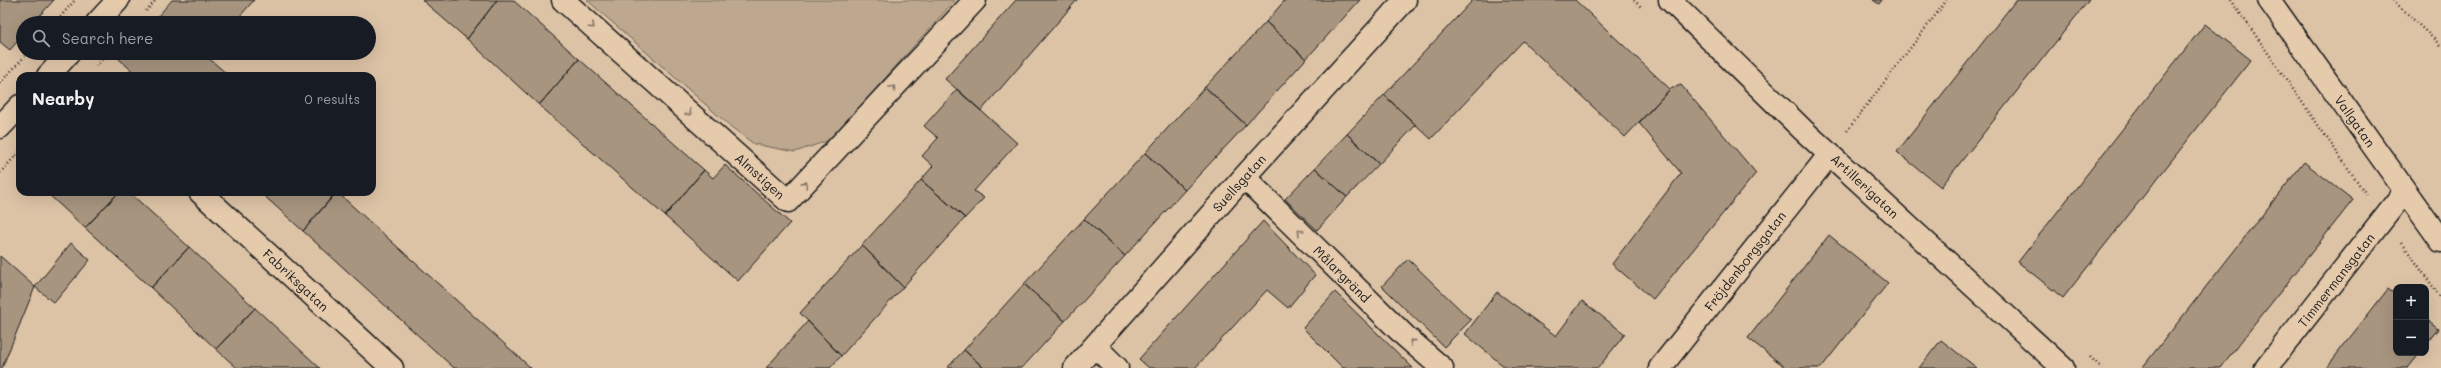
<!DOCTYPE html>
<meta charset="utf-8">
<style>
body{margin:0;font-family:Mali,sans-serif;background:#20242c;color:#f1f3f6}
.controls{position:absolute;right:12px;bottom:12px;display:grid;overflow:hidden;border-radius:8px;box-shadow:0 4px 16px #0002}
.controls button{width:36px;height:36px;display:grid;place-items:center;padding:0;border:0;border-bottom:1px solid #363941;background:#171b24;color:#f1f3f6;font:20px sans-serif}
.list{margin:0;padding:0;list-style:none}
h2{display:flex;justify-content:space-between;align-items:center;height:52px;margin:0;padding:0 16px;font-size:17px}
h2 small{font-size:13px;font-weight:400;color:#9ea1a6}
.icon{flex:none;width:22px;height:22px;fill:none;stroke:currentColor;stroke-width:2;stroke-linecap:round;stroke-linejoin:round}
.map{position:relative;flex:none;width:2441px;height:368px;overflow:hidden}
.search{position:absolute;background:#171b24;box-shadow:0 4px 16px #0002;left:16px;top:16px;width:360px;height:44px;display:flex;align-items:center;gap:10px;box-sizing:border-box;padding:0 14px;border-radius:22px;color:#9ea1a6;font-size:15px}
.panel{position:absolute;background:#171b24;box-shadow:0 4px 16px #0002;left:16px;top:72px;width:360px;height:124px;border-radius:12px}
.map>svg:first-child{display:block}
</style>
<div class="map">
<svg width="2441" height="368" viewBox="0 0 2441 368">
<rect width="100%" height="100%" fill="#ddc3a6"/>
<filter id="ink" filterUnits="userSpaceOnUse"><feTurbulence type="fractalNoise" baseFrequency=".025" numOctaves="2"/><feDisplacementMap in="SourceGraphic" scale="8" xChannelSelector="R" yChannelSelector="G"/><feConvolveMatrix kernelMatrix="1 2 1 2 8 2 1 2 1" color-interpolation-filters="sRGB"/></filter>
<g filter="url(#ink)">
<path fill="#bda88f" stroke="#6c6256" d="M587,0H955L830,140L795,152L754,144L730,126Z"/>
<path fill="#a7957f" stroke="#1c1c1c" d="M0,0H54L33,23H23V35L10,50L0,42Z
M172,0H254L234,23H152Z
M422,0H497L467,39Z
M497,0H513L579,59L539,105L467,39Z
M1016,0H1077L981,111L945,79Z
M1285,0H1360L1306,59L1266,22Z
M1473,0H1575L1670,89L1625,137L1523,41L1431,139L1384,95Z
M1873,0H1882L1879,4Z
M2016,0H2089L1941,187L1897,152Z
M1266,22L1306,59L1246,125L1205,87Z
M2205,24L2251,60L2063,298L2018,262Z
M125,53H207L205,55L227,74L138,76L119,59Z
M579,59L704,170L665,216L539,105Z
M1681,85L1756,173L1653,299L1612,264L1681,173L1639,123L1670,89Z
M1205,87L1246,125L1185,190L1145,153Z
M957,89L1017,143L974,191L984,198L965,218L921,180L933,166L922,156L938,138L924,126Z
M1384,95L1416,125L1379,164L1347,134Z
M1347,134L1379,164L1347,197L1315,168Z
M1145,153L1185,190L1125,256L1084,219Z
M2304,162L2353,200L2220,368H2142Z
M725,165L790,223L738,281L665,216L704,170L713,178Z
M1315,168L1347,197L1317,230L1285,199Z
M921,180L965,218L903,287L862,245Z
M46,192H119L85,228Z
M119,192H129L189,247L151,288L85,228Z
M260,192H336L303,231Z
M337,192L531,368H454L303,231Z
M1084,219L1125,256L1065,321L1024,284Z
M1263,221L1315,275L1288,308L1267,290L1195,368H1149L1139,359Z
M1829,235L1888,283L1821,368H1786L1748,338Z
M71,243L90,260L54,303L35,287Z
M862,245L903,287L841,356L800,313Z
M189,247L255,308L216,349L151,288Z
M0,256L35,287L2,368H0Z
M1408,259L1471,320L1444,347L1382,286Z
M1024,284L1065,321L1022,368H984L964,350Z
M2388,289L2396,295V353H2420L2408,368H2326Z
M1335,292L1413,368H1343L1303,328Z
M1497,292L1556,336L1582,301L1625,334L1598,368H1506L1465,334Z
M255,308L320,368H237L216,349Z
M2426,319L2439,329L2426,345Z
M808,321L841,356L830,368H766Z
M1941,340L1977,368H1919Z
M964,350L984,368H947Z"/>
<g fill="none" stroke-linecap="round" stroke-linejoin="round">
<defs>
<path id="minor" d="M563,0L788,201L975,0
M1670,0L1803,130L2063,368
M2269,0L2441,241
M97,23L118,0
M48,76L69,53
M0,127L20,106
M1244,177L1405,336L1442,368
M200,192L392,368
M1095,346L1117,368
M1075,368L1244,177L1405,0
M1660,368L1830,154
M2266,368L2405,191"/>
</defs>
<use href="#minor" stroke="#1c1c1c" stroke-width="25"/>
<path stroke="#1c1c1c" stroke-width="2.5" stroke-dasharray="1 3" stroke-linecap="butt" d="M1634,0L1642,8
M2231,0L2366,194
M2393,0L2441,46
M146,11L156,0
M55,23L75,0
M96,66L108,53
M0,83L25,56
M1847,131L1947,0
M0,173L20,151
M2402,243L2441,298
M2090,357L2102,368"/>
<use href="#minor" stroke="#e5caac" stroke-width="22"/>
</g>
<defs><path id="oneway-chevron" d="M-2-3.5L2.5 0L-2 3.5" fill="none" stroke-width="1.6" stroke-linecap="round" stroke-linejoin="round"/></defs>
<g stroke="#807364">
<use href="#oneway-chevron" transform="translate(592 26) rotate(42)"/>
<use href="#oneway-chevron" transform="translate(893 88) rotate(-47)"/>
<use href="#oneway-chevron" transform="translate(689 113) rotate(42)"/>
<use href="#oneway-chevron" transform="translate(805 184) rotate(-47)"/>
<use href="#oneway-chevron" transform="translate(1300 232) rotate(-135)"/>
<use href="#oneway-chevron" transform="translate(1412 342) rotate(-139)"/>
</g>
</g>
<g text-anchor="middle" stroke-width="3" stroke-linejoin="round" paint-order="stroke">
<g font-size="13" fill="#1c1c1c" stroke="#e5caac">
<text transform="translate(2355 121) rotate(55)" y="5">Vallgatan</text>
<text transform="translate(760 176) rotate(42)" y="5">Almstigen</text>
<text transform="translate(1239 183) rotate(-48)" y="5">Suellsgatan</text>
<text transform="translate(1865 186) rotate(43)" y="5">Artillerigatan</text>
<text transform="translate(1745 261) rotate(-52)" y="5">Fröjdenborgsgatan</text>
<text transform="translate(1342 274) rotate(45)" y="5">Målargränd</text>
<text transform="translate(296 280) rotate(43)" y="5">Fabriksgatan</text>
<text transform="translate(2336 280) rotate(-52)" y="5">Timmermansgatan</text>
</g>
</g>
</svg>
<div class="controls">
<button>+</button>
<button>−</button>
</div>
<div class="search"><svg class="icon" aria-label="search" viewBox="0 0 24 24"><circle cx="10" cy="10" r="6"/><path d="M15 15l6 6"/></svg>Search here</div>
<section class="panel">
<h2>Nearby<small>0 results</small></h2>
<ul class="list">
</ul>
</section>
</div>
